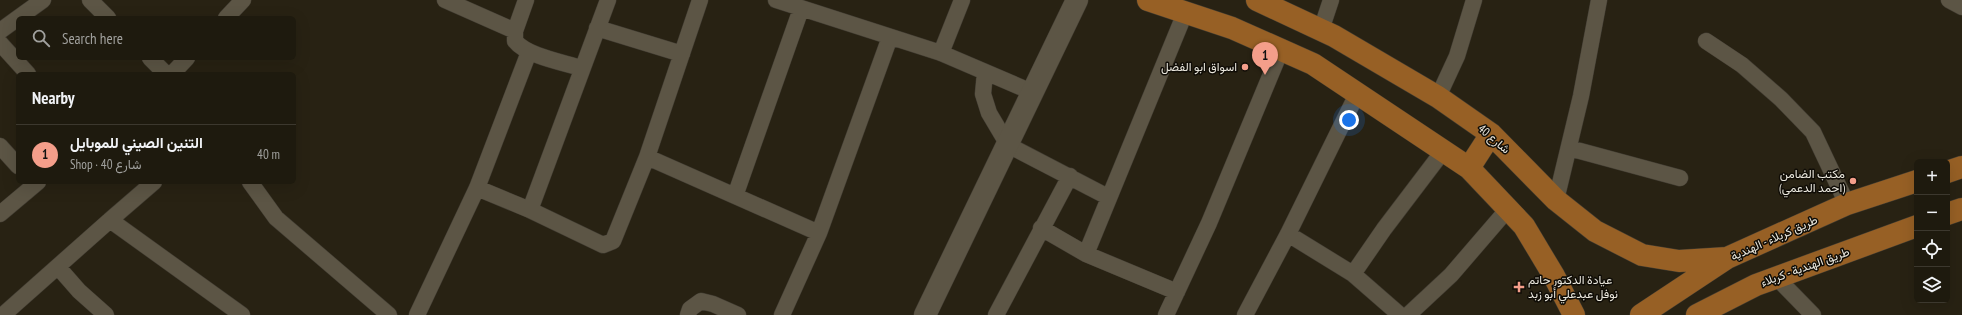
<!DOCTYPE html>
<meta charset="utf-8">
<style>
body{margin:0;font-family:"PT Sans Narrow",Vazirmatn,sans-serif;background:#262317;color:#f1f3f6}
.controls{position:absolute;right:12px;bottom:12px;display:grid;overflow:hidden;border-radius:6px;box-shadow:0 4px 16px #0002}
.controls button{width:36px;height:36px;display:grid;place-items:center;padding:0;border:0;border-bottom:1px solid #3c382e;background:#1e1a0e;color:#f1f3f6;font:20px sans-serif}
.you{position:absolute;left:1349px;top:120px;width:14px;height:14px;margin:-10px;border:3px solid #fff;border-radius:50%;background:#1a73e8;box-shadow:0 0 0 6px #1a73e833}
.badge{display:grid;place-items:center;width:26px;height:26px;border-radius:50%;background:#f49e8a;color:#111;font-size:13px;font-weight:700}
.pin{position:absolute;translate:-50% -33px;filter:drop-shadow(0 1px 2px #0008)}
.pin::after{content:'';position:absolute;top:21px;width:14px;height:12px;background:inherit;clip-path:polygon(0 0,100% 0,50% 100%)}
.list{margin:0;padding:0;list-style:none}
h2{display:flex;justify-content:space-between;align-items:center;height:52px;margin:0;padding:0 16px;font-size:17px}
h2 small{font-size:13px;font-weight:400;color:#a1a19e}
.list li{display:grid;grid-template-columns:26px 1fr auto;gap:12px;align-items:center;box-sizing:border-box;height:60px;padding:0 16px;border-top:1px solid #3c382e}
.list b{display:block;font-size:15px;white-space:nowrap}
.list p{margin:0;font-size:13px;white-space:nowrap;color:#a1a19e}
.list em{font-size:13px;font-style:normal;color:#a1a19e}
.icon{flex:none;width:22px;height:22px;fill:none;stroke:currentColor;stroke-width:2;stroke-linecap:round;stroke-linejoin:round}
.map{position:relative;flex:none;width:1962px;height:315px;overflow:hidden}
.search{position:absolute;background:#1e1a0e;box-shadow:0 4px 16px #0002;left:16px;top:16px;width:280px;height:44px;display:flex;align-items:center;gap:10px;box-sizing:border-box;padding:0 14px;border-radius:6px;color:#a1a19e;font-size:15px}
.panel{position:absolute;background:#1e1a0e;box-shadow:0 4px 16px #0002;left:16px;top:72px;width:280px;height:112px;border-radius:6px}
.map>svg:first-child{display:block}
</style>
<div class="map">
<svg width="1962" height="315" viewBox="0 0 1962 315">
<rect width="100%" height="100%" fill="#282213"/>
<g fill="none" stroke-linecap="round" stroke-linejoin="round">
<defs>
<path id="street" d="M90,0L108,18
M445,0L515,31
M526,0L515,31V41C527,56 562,62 581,68
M776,0L941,53L1032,92
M1949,0L1962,7
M18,18L43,0
M226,18L243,0
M597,28L682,54
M1321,30L1331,0
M0,31L18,18
M1706,41L1742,65L1781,99L1813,132L1847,204
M0,43L28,74
M941,53L962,0
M150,58L166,74
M985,72L983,94L989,113L1008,145L1108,197
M172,74L187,58
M1438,97L1457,56L1474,0
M0,146L18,166
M1569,148L1680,178
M647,157L819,233
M250,182L276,218L389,315
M477,188L530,210L603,245L613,241L647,157L700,0
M735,196L801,9
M1556,200L1581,96L1599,0
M530,210L608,0
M0,214L38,182
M110,220L154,182
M1041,228L1086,254L1177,292
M1288,234L1353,274L1400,315
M1086,254L1185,13
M58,267L79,291L106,315
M1353,274L1384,229L1444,150
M1777,278L1813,315
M3,315L110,220L242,315
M417,315L477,188L529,52
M688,315L690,309L701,301L713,304L738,315
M782,315L819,233L890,37
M996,315L1070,176
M1166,315L1209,223L1281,50
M1245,315L1288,234L1357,94
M1408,315L1451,275L1507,210"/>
<path id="secondary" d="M925,315L1077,0"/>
<path id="primary" d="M1148,0L1232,28L1313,64L1469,168L1524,226L1554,276L1574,315
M1257,0L1334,36L1438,97L1491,134L1556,200L1595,231L1642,255L1679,261L1727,258
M1469,168L1491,134
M1947,172L1962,167
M1947,214L1962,209
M1641,315L1727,258L1847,204L1917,181
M1697,315L1756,285L1917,226"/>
</defs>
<use href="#street" stroke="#413c32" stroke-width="17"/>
<use href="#secondary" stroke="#413c32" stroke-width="23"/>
<use href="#primary" stroke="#413c32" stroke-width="23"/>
<use href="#street" stroke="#5c5545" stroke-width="16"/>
<use href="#secondary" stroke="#5c5545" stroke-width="22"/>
<use href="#primary" stroke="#976025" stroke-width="22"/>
</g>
<g fill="#f49e8a" stroke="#0f0c06" stroke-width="1.5">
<circle cx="1245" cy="67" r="4"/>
<circle cx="1853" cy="181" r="4"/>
<path d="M1517 281h4v4h4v4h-4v4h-4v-4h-4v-4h4z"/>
</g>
<g text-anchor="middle" stroke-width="3" stroke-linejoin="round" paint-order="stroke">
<g font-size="12" fill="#ebe8de" stroke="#0f0c06" text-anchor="end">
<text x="1237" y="71">اسواق ابو الفضل</text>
<text x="1845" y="178">مكتب الضامن<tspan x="1845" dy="14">(احمد الدعمي)</tspan></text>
<text x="1528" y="284" text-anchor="start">عيادة الدكتور حاتم<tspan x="1528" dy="14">نوفل عبدعلي أبو زبد</tspan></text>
</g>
<g font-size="12" fill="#ebe8de" stroke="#0f0c06">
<text transform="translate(1494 139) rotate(41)" y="4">شارع 40</text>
<text transform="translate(1774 238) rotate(-24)" y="4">طريق كربلاء - الهندية</text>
<text transform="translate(1805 267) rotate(-20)" y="4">طريق الهندية - كربلاء</text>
</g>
</g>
</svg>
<div class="controls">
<button>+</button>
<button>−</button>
<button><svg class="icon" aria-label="locate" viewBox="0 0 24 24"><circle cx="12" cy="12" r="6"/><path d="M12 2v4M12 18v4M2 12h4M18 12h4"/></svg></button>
<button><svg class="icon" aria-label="layers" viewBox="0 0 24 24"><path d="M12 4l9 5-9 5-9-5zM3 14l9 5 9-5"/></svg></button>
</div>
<div class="you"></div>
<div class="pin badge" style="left:1265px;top:75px">1</div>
<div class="search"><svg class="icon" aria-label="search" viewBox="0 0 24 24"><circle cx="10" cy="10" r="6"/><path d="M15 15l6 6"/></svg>Search here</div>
<section class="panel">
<h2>Nearby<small></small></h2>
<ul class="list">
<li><span class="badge">1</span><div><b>التنين الصيني للموبايل</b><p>Shop · شارع 40</p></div><em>40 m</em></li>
</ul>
</section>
</div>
